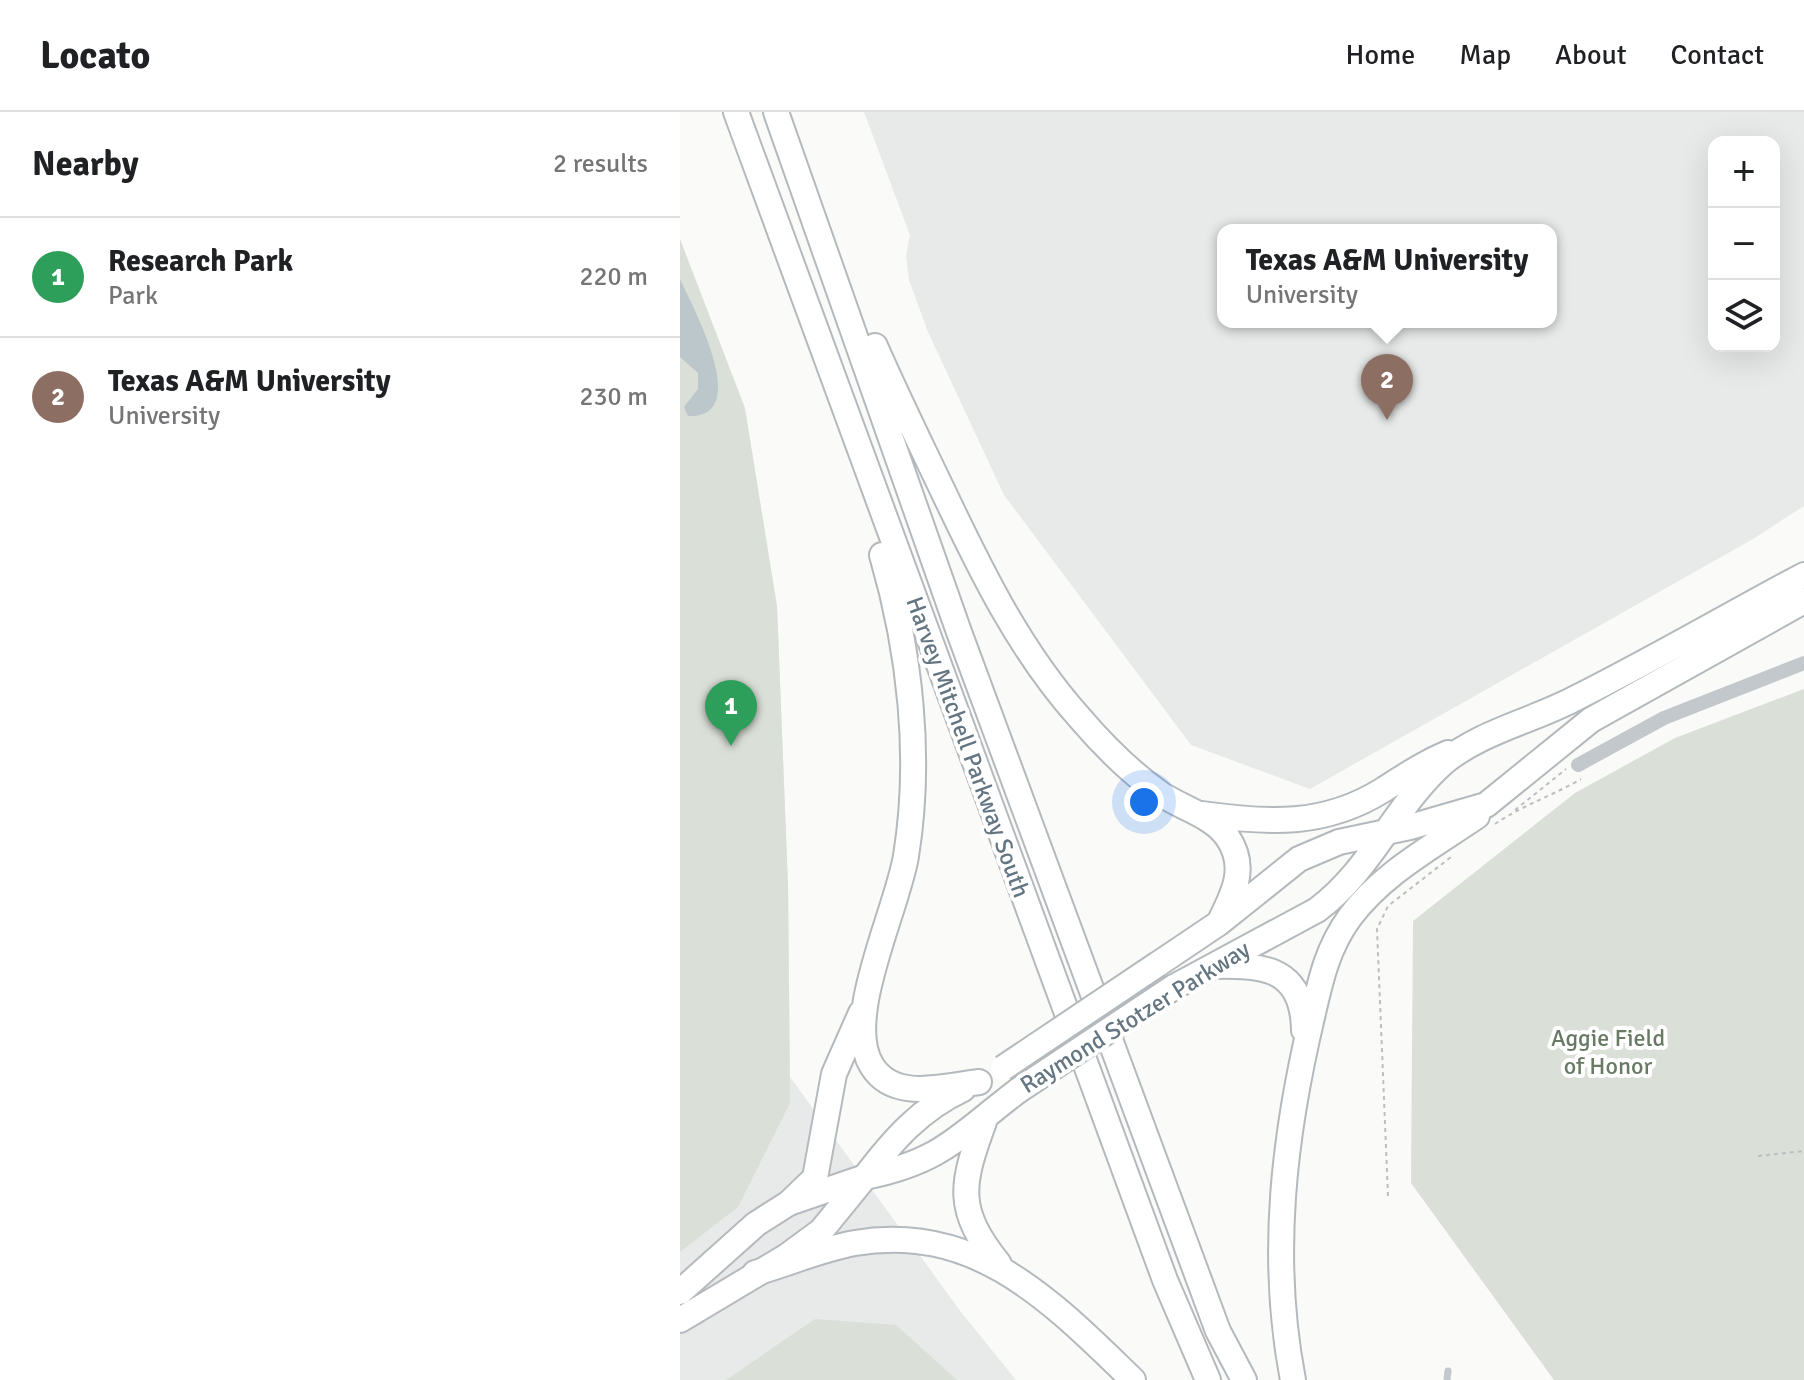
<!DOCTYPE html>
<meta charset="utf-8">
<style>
body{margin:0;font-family:Signika,sans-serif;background:#f6f6f6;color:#202124}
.controls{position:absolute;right:24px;top:24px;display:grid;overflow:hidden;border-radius:16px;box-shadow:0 8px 32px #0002}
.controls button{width:72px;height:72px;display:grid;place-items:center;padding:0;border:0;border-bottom:2px solid #e0e0e0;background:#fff;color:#202124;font:40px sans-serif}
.you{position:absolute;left:464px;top:690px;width:28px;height:28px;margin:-20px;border:6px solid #fff;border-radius:50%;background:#1a73e8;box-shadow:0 0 0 12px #1a73e833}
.badge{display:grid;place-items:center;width:52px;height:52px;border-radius:50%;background:#111827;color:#fff;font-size:26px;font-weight:700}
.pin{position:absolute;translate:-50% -66px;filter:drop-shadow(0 2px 4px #0008)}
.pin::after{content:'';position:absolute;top:42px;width:28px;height:24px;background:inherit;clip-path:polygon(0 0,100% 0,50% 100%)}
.popup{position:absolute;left:537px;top:112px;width:340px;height:104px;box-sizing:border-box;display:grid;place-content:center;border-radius:16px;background:#fff;filter:drop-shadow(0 2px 6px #0005);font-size:26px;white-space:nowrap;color:#757577}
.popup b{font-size:30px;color:#202124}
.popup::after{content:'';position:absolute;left:50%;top:100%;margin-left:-16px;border:16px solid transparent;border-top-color:#fff}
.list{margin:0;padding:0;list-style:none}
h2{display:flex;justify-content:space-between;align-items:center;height:104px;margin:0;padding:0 32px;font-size:34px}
h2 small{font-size:26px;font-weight:400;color:#757577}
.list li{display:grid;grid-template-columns:52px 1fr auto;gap:24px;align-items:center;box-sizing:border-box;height:120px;padding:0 32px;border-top:2px solid #e0e0e0}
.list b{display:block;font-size:30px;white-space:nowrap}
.list p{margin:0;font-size:26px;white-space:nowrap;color:#757577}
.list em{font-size:26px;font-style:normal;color:#757577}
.icon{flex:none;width:44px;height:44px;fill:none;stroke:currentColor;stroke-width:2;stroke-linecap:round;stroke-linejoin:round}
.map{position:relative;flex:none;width:1124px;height:1268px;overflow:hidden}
header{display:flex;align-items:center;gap:48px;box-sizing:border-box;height:112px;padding:0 40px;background:#fff;border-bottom:2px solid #e0e0e0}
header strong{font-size:38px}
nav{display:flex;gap:44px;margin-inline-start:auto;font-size:28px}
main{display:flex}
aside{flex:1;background:#fff}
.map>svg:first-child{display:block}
</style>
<header>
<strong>Locato</strong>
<nav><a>Home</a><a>Map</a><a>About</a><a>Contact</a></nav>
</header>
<main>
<aside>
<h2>Nearby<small>2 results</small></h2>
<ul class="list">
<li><span class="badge" style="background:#2e9e5b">1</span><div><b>Research Park</b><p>Park</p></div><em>220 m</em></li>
<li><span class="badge" style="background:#8d6e63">2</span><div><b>Texas A&amp;M University</b><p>University</p></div><em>230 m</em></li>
</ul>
</aside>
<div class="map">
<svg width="1124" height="1268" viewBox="0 0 1124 1268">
<rect width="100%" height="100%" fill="#fafaf8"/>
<path fill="#e8e9e9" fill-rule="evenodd" d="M184,0H1124V394L1073,427L630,677L511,633L324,383L248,220L229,168L226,144L230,123ZM1094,30V234H1034V30ZM871,118V210H543V118Z
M0,127L97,494L108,774L110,965L281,1200L336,1268H0Z"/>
<path fill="#dadfd7" d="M0,127L65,296L97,494L108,774L110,991L58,1095L0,1140Z
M1124,577V1268H874L731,1071L733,809L895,681L995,626Z
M135,1207L216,1213L277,1268H46Z"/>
<path fill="#bbc7cb" d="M0,167C11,192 75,307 8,304L4,295L18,277V261L0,245Z"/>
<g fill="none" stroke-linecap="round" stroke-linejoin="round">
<defs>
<path id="primary" d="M0,1180L76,1112L109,1091L185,1065
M0,1208L107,1144L141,1119L185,1065"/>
<path id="trunk" d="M56,0L485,1168L528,1268
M96,0L279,520L538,1219L564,1268
M195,234C216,282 239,329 262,377C300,457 339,538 399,605C422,632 449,659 478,680C500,696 533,703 548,726C568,756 553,783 539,811
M202,443C230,539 242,645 226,744C217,799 162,907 192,954C214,990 265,974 299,970
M522,702C587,711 644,715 703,678C725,664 744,651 768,641
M478,852L539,811L619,747L659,730L730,715L806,693L911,608L1124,489
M534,854C585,852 623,857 624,918
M494,875L637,798C691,758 714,695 763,651C800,620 852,609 894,587C972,548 1047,504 1124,463
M304,1010C281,1073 275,1097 319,1152
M185,1065C264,1049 279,1023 339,978
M185,1065C213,1028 240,997 283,977
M109,1091L135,1066L154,962L181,901
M75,1161C108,1152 141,1137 175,1131C297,1110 373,1191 453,1268
M613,1268C589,1144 604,1022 633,901C641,866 648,835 670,805C703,761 752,735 797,704"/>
</defs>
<use href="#primary" stroke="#b5babe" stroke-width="28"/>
<use href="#trunk" stroke="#b4b9bd" stroke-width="28"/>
<path stroke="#bbbfc2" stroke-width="2" stroke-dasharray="4 4" stroke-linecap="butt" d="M835,698L886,657
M815,712C841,694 872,684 901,667
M1078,1044L1124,1039
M708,1084L697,817L708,794L771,745"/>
<path stroke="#c3c8cc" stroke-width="7" d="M767,1268L768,1259"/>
<path stroke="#c3c8cc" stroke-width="14" d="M898,653L984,606L1124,551"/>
<use href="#primary" stroke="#fff" stroke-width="24"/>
<use href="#trunk" stroke="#fff" stroke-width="24"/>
<defs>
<path id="trunk-bridge" d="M323,956L478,852
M339,978L494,875"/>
</defs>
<use href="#trunk-bridge" stroke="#b4b9bd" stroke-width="28" stroke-linecap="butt"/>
<use href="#trunk-bridge" stroke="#fff" stroke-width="24"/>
</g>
<g text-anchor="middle" stroke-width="8" stroke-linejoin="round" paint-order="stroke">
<g font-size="24" fill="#657683" stroke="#fff">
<text transform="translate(288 635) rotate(70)" y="8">Harvey Mitchell Parkway South</text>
<text transform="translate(455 905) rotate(-32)" y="8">Raymond Stotzer Parkway</text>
</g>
<g font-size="24" fill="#687a64" stroke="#fff">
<text x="928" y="934">Aggie Field<tspan x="928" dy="28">of Honor</tspan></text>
</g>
</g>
</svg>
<div class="controls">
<button>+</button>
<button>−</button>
<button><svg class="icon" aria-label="layers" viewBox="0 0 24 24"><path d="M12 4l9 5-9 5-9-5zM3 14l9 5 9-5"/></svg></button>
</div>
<div class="you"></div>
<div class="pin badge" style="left:51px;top:634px;background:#2e9e5b">1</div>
<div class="pin badge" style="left:707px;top:308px;background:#8d6e63">2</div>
<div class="popup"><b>Texas A&amp;M University</b>University</div>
</div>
</main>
